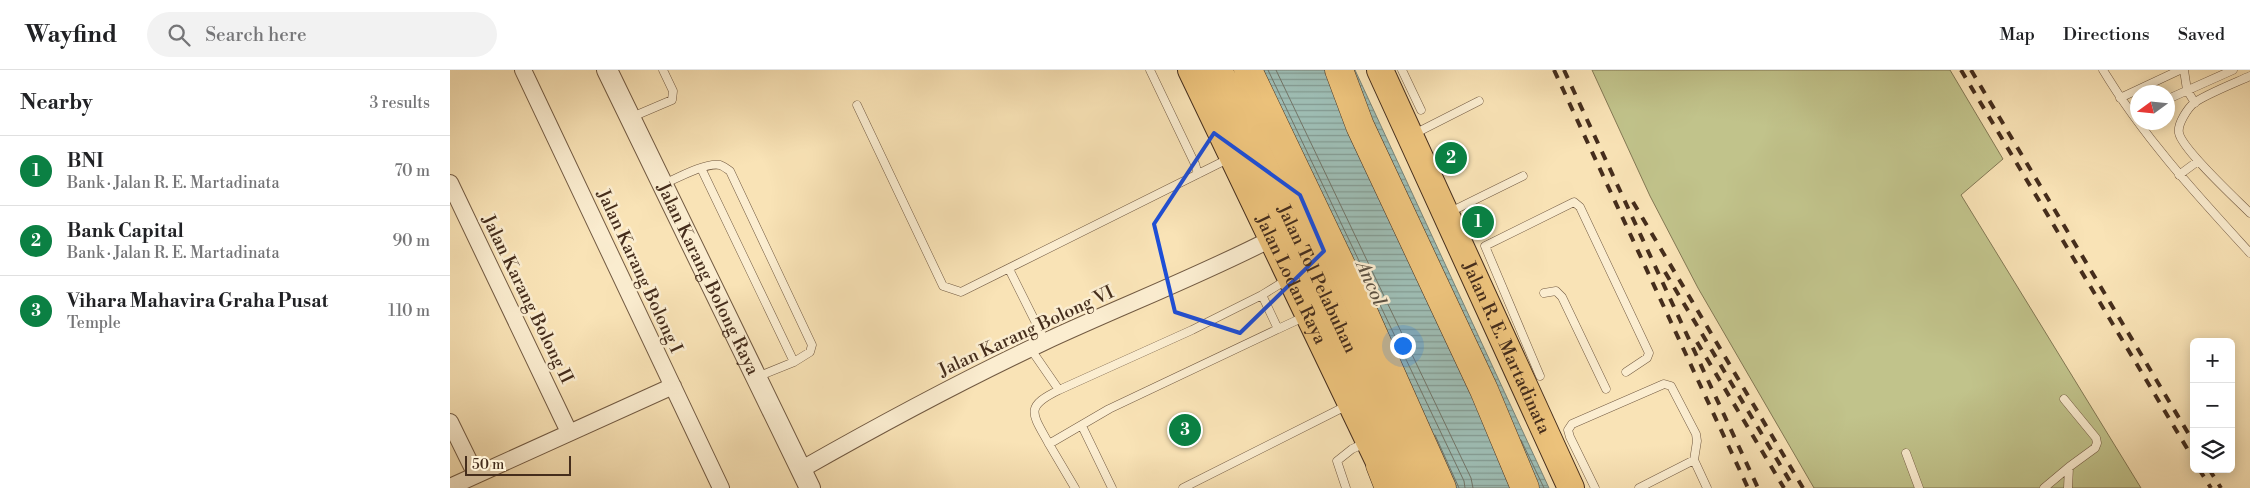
<!DOCTYPE html>
<meta charset="utf-8">
<style>
body{margin:0;font-family:"Libre Bodoni",serif;background:#f2f2f2;color:#202124}
.controls{position:absolute;right:15px;bottom:15px;display:grid;overflow:hidden;border-radius:8px;box-shadow:0 2px 12px #0003}
.controls button{width:45px;height:45px;display:grid;place-items:center;padding:0;border:0;border-bottom:1px solid #e0e0e0;background:#fff;color:#202124;font:25px sans-serif}
.compass{position:absolute;left:1680px;top:15px;width:45px;height:45px;border-radius:50%;background:#fff;box-shadow:0 2px 12px #0003;rotate:255deg}
.scale{position:absolute;left:15px;bottom:12px;width:106px;box-sizing:border-box;padding-left:5px;border:2px solid #452d1c;border-top:0;font-size:14px;line-height:18px;white-space:nowrap;color:#452d1c;-webkit-text-stroke:4px #fbedd0;paint-order:stroke}
.you{position:absolute;left:952px;top:275px;width:18px;height:18px;margin:-12px;border:4px solid #fff;border-radius:50%;background:#1a73e8;box-shadow:0 0 0 8px #1a73e833}
.badge{display:grid;place-items:center;width:32px;height:32px;border-radius:50%;background:#0b8043;color:#fff;font-size:16px;font-weight:700}
.pin{position:absolute;translate:-50% -50%;border:2px solid #fff;box-shadow:0 1px 5px #0006}
.list{margin:0;padding:0;list-style:none}
h2{display:flex;justify-content:space-between;align-items:center;height:65px;margin:0;padding:0 20px;font-size:21px}
h2 small{font-size:16px;font-weight:400;color:#757577}
.list li{display:grid;grid-template-columns:32px 1fr auto;gap:15px;align-items:center;box-sizing:border-box;height:70px;padding:0 20px;border-top:1px solid #e0e0e0}
.list b{display:block;font-size:19px;white-space:nowrap}
.list p{margin:0;font-size:16px;white-space:nowrap;color:#757577}
.list em{font-size:16px;font-style:normal;color:#757577}
.icon{flex:none;width:28px;height:28px;fill:none;stroke:currentColor;stroke-width:2;stroke-linecap:round;stroke-linejoin:round}
.map{position:relative;flex:none;width:1800px;height:418px;overflow:hidden}
header{display:flex;align-items:center;gap:30px;box-sizing:border-box;height:70px;padding:0 25px;background:#fff;border-bottom:1px solid #e0e0e0}
header strong{font-size:24px}
nav{display:flex;gap:28px;margin-inline-start:auto;font-size:18px}
.search{width:350px;height:45px;background:#f2f2f2;display:flex;align-items:center;gap:12px;box-sizing:border-box;padding:0 18px;border-radius:28px;color:#757577;font-size:19px}
main{display:flex}
aside{flex:1;background:#fff}
.map>svg:first-child{display:block}
</style>
<header>
<strong>Wayfind</strong>
<div class="search"><svg class="icon" aria-label="search" viewBox="0 0 24 24"><circle cx="10" cy="10" r="6"/><path d="M15 15l6 6"/></svg>Search here</div>
<nav><a>Map</a><a>Directions</a><a>Saved</a></nav>
</header>
<main>
<aside>
<h2>Nearby<small>3 results</small></h2>
<ul class="list">
<li><span class="badge">1</span><div><b>BNI</b><p>Bank · Jalan R. E. Martadinata</p></div><em>70 m</em></li>
<li><span class="badge">2</span><div><b>Bank Capital</b><p>Bank · Jalan R. E. Martadinata</p></div><em>90 m</em></li>
<li><span class="badge">3</span><div><b>Vihara Mahavira Graha Pusat</b><p>Temple</p></div><em>110 m</em></li>
</ul>
</aside>
<div class="map">
<svg width="1800" height="418" viewBox="0 0 1800 418">
<defs>
<pattern id="water-rules" width="6" height="5" patternUnits="userSpaceOnUse" patternTransform="scale(1.25)"><rect width="6" height="5" fill="#9ebdb4"/><path d="M0 2.5h6" fill="none" stroke="#839a92"/></pattern>
</defs>
<rect width="100%" height="100%" fill="#f9e3b6"/>
<filter id="stains"><feTurbulence type="fractalNoise" baseFrequency=".004" numOctaves="4"/><feColorMatrix values="0 0 0 0 .2 0 0 0 0 .09 0 0 0 0 .02 0 0 0 .5 -.17"/></filter>
<radialGradient id="worn" r=".72"><stop offset=".6" stop-color="#630" stop-opacity="0"/><stop offset="1" stop-color="#630" stop-opacity=".3"/></radialGradient>
<path fill="#c1c38b" stroke="#837854" d="M1142,0H1500L1553,89L1511,125L1691,418H1364L1248,218L1200,126Z"/>
<path fill="url(#water-rules)" stroke="#7a8377" d="M806,0H905L1099,418H1005Z"/>
<g fill="none" stroke-linecap="round" stroke-linejoin="round">
<path stroke="#727568" stroke-width="1" d="M818,0L1014,411L1015,418
M826,0L1021,408L1023,418
M985,365L1009,418
M1071,370L1094,418"/>
<defs>
<path id="service" d="M700,0L745,94L748,104
M952,0L971,40
M1653,0C1694,68 1747,125 1800,183
M1734,0L1737,20L1745,33
M1800,6C1787,12 1754,25 1744,33C1738,38 1727,54 1729,63C1732,79 1785,128 1800,143
M1670,28L1730,0
M1718,29L1783,0
M407,35L493,216L511,222L778,89
M182,47L222,30L223,21L213,0
M964,64L1029,31
M251,98L344,292
M1729,105L1748,91
M214,114C227,108 256,92 270,95C273,96 277,99 280,101L362,275L360,282L344,292L307,307
M1000,142L1073,106
M559,199L595,271
M1094,223L1106,221L1112,227L1156,319
M812,225L838,209
M580,278L609,320
M1090,306L1035,176L1124,132L1130,137L1199,283L1197,288L1176,302
M1614,329L1646,368L1647,373L1645,378L1619,397L1618,418
M632,356L662,418
M599,374C582,343 574,337 609,320L742,260L812,225L828,259L856,246
M1456,383L1469,418
M625,418L599,374L659,339L828,259
M733,418L898,335
M896,418L887,391L902,379L915,373
M1145,418L1120,367L1118,360L1122,354L1214,314L1221,316L1246,364L1247,371L1244,390L1257,418
M1189,418L1244,390
M1594,418L1619,397"/>
<path id="minor" d="M73,0L271,418
M0,113L119,362
M0,352L26,405
M352,399C431,354 511,311 594,272C669,237 747,207 821,169
M0,417L223,316"/>
<g id="tertiary">
<path id="s1" d="M157,0L360,418"/>
</g>
<g id="trunk">
<path id="s2" d="M741,0L940,415"/>
<path id="s3" d="M930,0L1121,418"/>
</g>
<g id="motorway">
<path id="s4" d="M768,0L967,418"/>
<path d="M798,0L913,241L992,418"/>
<path d="M889,0L910,56L1034,320L1075,418"/>
<path d="M930,395L939,418"/>
</g>
</defs>
<use href="#service" stroke="#725a42" stroke-width="9"/>
<use href="#minor" stroke="#725a42" stroke-width="18"/>
<use href="#tertiary" stroke="#725a42" stroke-width="22"/>
<use href="#trunk" stroke="#452d1c" stroke-width="28"/>
<use href="#motorway" stroke="#452d1c" stroke-width="29"/>
<use href="#service" stroke="#fbedd0" stroke-width="8"/>
<use href="#minor" stroke="#fbedd0" stroke-width="16"/>
<use href="#tertiary" stroke="#fbedd0" stroke-width="20"/>
<use href="#trunk" stroke="#ecc27b" stroke-width="26"/>
<use href="#motorway" stroke="#ecc27b" stroke-width="28"/>
<path stroke="#452d1c" stroke-width="4" stroke-dasharray="9 9" stroke-linecap="butt" d="M1104,0L1298,418
M1114,0L1308,418
M1511,0L1744,390
M1521,0L1744,373
M1183,132L1353,418
M1215,202L1344,418
M1247,272L1334,418
M1749,399L1761,418
M1759,399L1771,418"/>
</g>
<path fill="none" stroke="#1d4ed8" stroke-width="4" stroke-linejoin="round" d="M764,63L850,125L874,181L790,263L725,242L704,154Z"/>
<g text-anchor="middle" stroke-width="5" stroke-linejoin="round" paint-order="stroke">
<g font-size="18" fill="#452d1c" stroke="#fbedd0">
<text transform="translate(190 201) rotate(65)" y="6">Jalan Karang Bolong I</text>
<text dy="6" stroke="none"><textPath href="#s1" startOffset="232">Jalan Karang Bolong Raya</textPath></text>
<text dy="6" stroke="none"><textPath href="#s2" startOffset="232">Jalan Lodan Raya</textPath></text>
<text dy="6" stroke="none"><textPath href="#s4" startOffset="231">Jalan Tol Pelabuhan</textPath></text>
<text transform="translate(78 229) rotate(64)" y="6">Jalan Karang Bolong II</text>
<text transform="translate(576 261) rotate(-25)" y="6">Jalan Karang Bolong VI</text>
<text dy="6" stroke="none"><textPath href="#s3" startOffset="305">Jalan R. E. Martadinata</textPath></text>
</g>
<g font-size="19" font-style="italic" fill="#5b5142" stroke="#fbedd0">
<text transform="translate(922 213) rotate(66)" y="7">Ancol</text>
</g>
</g>
<rect width="100%" height="100%" filter="url(#stains)"/>
<rect width="100%" height="100%" fill="url(#worn)"/>
</svg>
<div class="controls">
<button>+</button>
<button>−</button>
<button><svg class="icon" aria-label="layers" viewBox="0 0 24 24"><path d="M12 4l9 5-9 5-9-5zM3 14l9 5 9-5"/></svg></button>
</div>
<svg class="compass" viewBox="-18 -18 36 36"><path d="M0-13l5 13h-10z" fill="#e53935"/><path d="M0 13l5-13h-10z" fill="#757577"/></svg>
<div class="scale">50 m</div>
<div class="you"></div>
<div class="pin badge" style="left:1028px;top:152px">1</div>
<div class="pin badge" style="left:1001px;top:88px">2</div>
<div class="pin badge" style="left:735px;top:360px">3</div>
</div>
</main>
